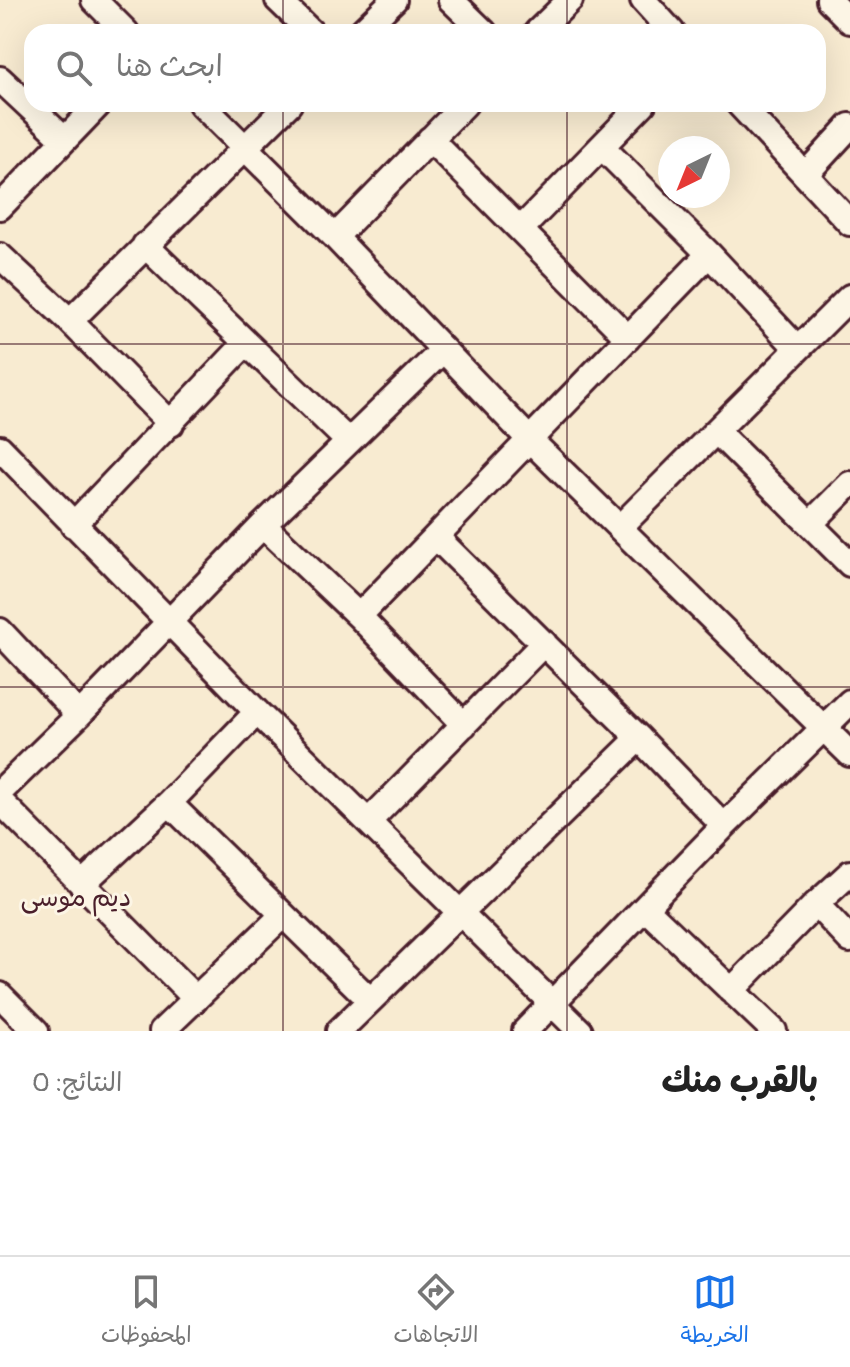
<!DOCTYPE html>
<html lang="ar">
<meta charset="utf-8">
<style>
body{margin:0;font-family:Pangolin,"Playpen Sans Arabic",sans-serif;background:#f2f2f2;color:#222;direction:rtl}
.compass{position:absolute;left:658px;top:136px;width:72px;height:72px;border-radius:50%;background:#fff;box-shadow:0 8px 32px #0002;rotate:223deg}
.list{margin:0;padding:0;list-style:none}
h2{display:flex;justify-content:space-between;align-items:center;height:104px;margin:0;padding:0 32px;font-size:34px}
h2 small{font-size:26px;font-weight:400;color:#767676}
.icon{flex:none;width:44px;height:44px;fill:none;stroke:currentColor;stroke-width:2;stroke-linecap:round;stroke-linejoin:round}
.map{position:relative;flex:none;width:850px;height:1031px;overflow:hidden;direction:ltr}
.search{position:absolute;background:#fff;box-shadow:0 8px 32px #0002;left:24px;right:24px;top:24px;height:88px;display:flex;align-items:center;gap:20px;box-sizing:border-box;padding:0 28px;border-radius:24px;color:#767676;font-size:30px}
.sheet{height:224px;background:#fff}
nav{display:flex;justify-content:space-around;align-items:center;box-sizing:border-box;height:112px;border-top:2px solid #e0e0e0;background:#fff;font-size:22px;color:#767676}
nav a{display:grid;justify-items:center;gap:4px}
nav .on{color:#1a73e8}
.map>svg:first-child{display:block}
</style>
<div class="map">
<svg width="850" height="1031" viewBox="0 0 850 1031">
<rect width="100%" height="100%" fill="#f8ebd1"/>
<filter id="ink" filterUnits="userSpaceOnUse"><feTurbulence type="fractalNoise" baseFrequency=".0125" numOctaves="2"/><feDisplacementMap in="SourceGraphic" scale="16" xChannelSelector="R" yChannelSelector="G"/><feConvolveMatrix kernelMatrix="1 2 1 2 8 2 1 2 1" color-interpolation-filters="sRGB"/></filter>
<g filter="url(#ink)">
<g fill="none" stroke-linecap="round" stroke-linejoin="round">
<defs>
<path id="minor" d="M94,0L126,32
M278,0L311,32
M451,0L484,32
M643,0L672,32
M829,0L850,21
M361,32L394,0
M537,32L570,0
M0,79L64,139
M201,104L335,237L528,438L850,754
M739,104L850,223
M430,139L628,338
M603,148L709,254L797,348
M805,175L850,126
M0,207L99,104
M521,229L643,104
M335,237L465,104
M145,245L348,441
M0,256L70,321L171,424
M70,321L289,104
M716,431L850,564
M0,448L257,712L580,1031
M810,524L850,484
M73,525L246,343
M263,525L359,616L464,725
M620,527L850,297
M436,537L639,738L724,826
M359,616L709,254
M0,631L79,715
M0,792L79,715L263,525L443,350
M0,801L196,999
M169,803L369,999
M369,821L544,643
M83,883L169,803L257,712
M816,904L850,940
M645,908L774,1031
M731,991L816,904L850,873
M0,995L36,1031
M162,1031L283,915
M339,1031L639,738
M525,1031L724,826L850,702"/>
</defs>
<use href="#minor" stroke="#4a1f2b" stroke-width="30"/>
<use href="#minor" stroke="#fcf5e5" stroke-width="24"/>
</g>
</g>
<path fill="none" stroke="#4a1f2b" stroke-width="2" stroke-opacity="0.55" d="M283,0V32M567,0V32M283,104V1031M567,104V1031M0,344H850M0,687H850"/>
<g text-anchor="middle" stroke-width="6" stroke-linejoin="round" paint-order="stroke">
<g font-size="26" fill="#4a1f2b" stroke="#fcf5e5">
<text x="76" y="906">ديم موسى</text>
</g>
</g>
</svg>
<svg class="compass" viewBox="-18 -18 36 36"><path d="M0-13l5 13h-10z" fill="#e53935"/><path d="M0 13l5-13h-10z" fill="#767676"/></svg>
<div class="search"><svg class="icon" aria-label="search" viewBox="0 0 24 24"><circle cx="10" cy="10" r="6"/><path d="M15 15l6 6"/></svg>ابحث هنا</div>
</div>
<section class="sheet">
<h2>بالقرب منك<small>النتائج: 0</small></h2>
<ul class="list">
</ul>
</section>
<nav>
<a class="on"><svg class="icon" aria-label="map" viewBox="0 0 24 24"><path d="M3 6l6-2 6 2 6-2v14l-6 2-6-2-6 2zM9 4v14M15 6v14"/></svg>الخريطة</a>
<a><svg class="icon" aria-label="directions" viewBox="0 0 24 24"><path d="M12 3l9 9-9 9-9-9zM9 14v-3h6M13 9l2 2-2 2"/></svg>الاتجاهات</a>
<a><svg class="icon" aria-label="saved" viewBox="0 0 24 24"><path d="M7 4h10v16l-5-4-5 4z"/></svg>المحفوظات</a>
</nav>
